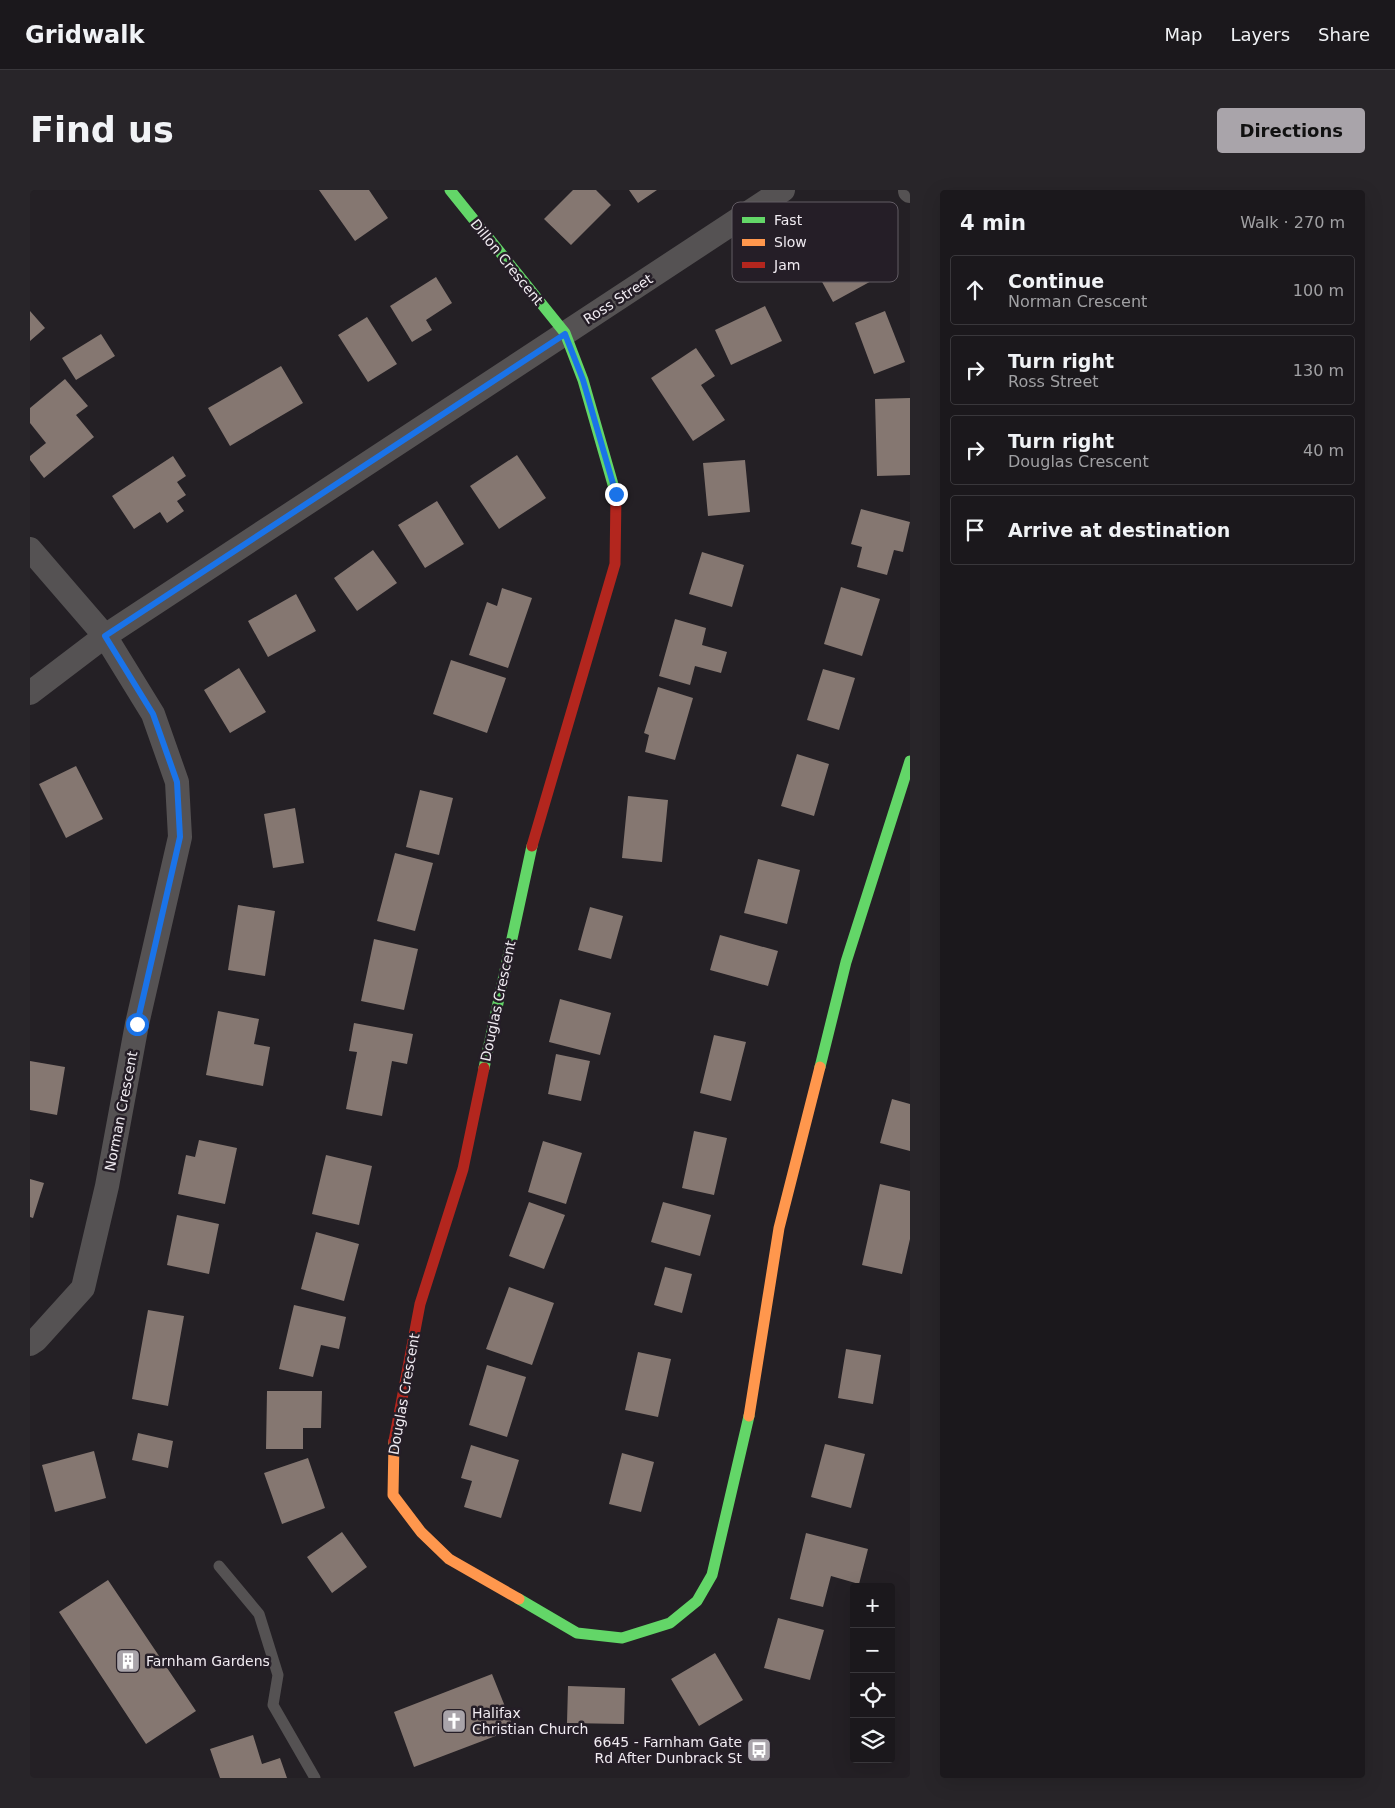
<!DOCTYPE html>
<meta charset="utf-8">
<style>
body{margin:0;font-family:"DejaVu Sans",sans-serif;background:#282529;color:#f1f3f6}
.controls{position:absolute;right:15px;bottom:15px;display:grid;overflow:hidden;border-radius:5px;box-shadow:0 5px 20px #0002}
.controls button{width:45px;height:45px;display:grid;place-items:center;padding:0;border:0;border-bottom:1px solid #39373b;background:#1b181c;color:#f1f3f6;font:25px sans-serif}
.stop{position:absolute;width:15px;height:15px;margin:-11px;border:4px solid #1a73e8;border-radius:50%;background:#fff}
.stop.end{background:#1a73e8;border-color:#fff;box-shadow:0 1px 5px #0008}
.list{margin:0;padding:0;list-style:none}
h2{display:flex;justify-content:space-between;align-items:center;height:65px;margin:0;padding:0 20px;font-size:21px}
h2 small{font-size:16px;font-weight:400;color:#a0a0a3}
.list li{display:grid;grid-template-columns:32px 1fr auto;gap:15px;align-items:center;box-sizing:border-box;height:70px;margin:0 10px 10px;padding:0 10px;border:1px solid #39373b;border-radius:5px}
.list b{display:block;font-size:19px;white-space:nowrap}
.list p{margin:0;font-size:16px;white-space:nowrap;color:#a0a0a3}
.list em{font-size:16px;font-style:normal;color:#a0a0a3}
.icon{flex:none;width:28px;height:28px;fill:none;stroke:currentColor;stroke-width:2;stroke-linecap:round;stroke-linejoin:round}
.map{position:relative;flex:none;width:880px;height:1588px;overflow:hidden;border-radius:5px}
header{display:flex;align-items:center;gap:30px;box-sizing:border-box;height:70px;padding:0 25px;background:#1b181c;border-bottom:1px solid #39373b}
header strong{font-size:24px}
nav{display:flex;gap:28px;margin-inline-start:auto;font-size:18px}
.intro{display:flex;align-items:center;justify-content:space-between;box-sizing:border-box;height:120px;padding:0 30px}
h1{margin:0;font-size:35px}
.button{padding:12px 22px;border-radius:5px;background:#a9a4aa;color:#111;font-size:18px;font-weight:700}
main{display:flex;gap:30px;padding:0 30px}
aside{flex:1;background:#1b181c;border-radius:5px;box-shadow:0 5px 20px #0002}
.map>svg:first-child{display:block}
</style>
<header>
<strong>Gridwalk</strong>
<nav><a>Map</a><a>Layers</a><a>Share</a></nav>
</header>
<div class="intro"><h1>Find us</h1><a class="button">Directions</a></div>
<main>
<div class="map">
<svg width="880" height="1588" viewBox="0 0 880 1588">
<rect width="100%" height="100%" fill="#242025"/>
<path fill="#857771" d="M289,0H339L358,28L325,51Z
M543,0H566L581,15L541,55L514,29Z
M599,0H627L608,13Z
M817,38L845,89L803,112L791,90L803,84L787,55Z
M406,87L422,113L396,130L402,140L382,152L360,116Z
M735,116L752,151L701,175L685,140Z
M0,121L15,138L0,151Z
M855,121L875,172L844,184L825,133Z
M337,127L367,174L338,192L308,145Z
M71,144L85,166L46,190L32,168Z
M666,158L685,186L671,195L695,230L663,251L621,188Z
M251,176L273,213L200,256L178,218Z
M35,189L58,216L46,225L64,247L14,288L0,270V266L16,253L0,233V218Z
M880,208V285L847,286L845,209Z
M487,265L516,308L469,339L440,296Z
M143,266L156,286L147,292L156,305L147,311L154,321L137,333L130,322L104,339L82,306Z
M715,270L720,322L678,326L673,273Z
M407,311L434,354L395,378L368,335Z
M831,319L880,332L873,362L864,360L857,385L827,377L832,357L821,354Z
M343,360L367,393L327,421L304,388Z
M672,362L714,375L702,417L659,404Z
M811,397L850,409L832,466L794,454Z
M472,398L502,408L478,478L439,465L457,412L467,416Z
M266,404L286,441L238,467L218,431Z
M645,429L676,438L672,455L697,462L691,483L665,476L660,495L629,486Z
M421,470L476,488L457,543L403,524Z
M209,478L236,522L200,543L174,500Z
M793,479L825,488L809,540L777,530Z
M628,497L663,508L645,570L615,562L619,545L614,543Z
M767,564L799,574L784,626L751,616Z
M46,576L73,629L36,648L9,594Z
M390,600L423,608L409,665L376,657Z
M598,606L638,610L632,672L592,668Z
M265,618L274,673L243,678L234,624Z
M365,663L403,673L385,741L347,731Z
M728,669L770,680L757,734L714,723Z
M208,715L245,721L235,786L198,780Z
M560,717L593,726L581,769L548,760Z
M690,745L748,761L738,796L680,780Z
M344,749L388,759L374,820L331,811Z
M530,809L581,823L570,865L519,852Z
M188,821L229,829L224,854L240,857L233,896L176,885Z
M324,833L383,844L377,874L362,871L352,926L316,919L327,862L319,861Z
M684,845L716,852L701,911L670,903Z
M526,864L560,871L551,911L518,904Z
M0,871L35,877L27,925L0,920Z
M862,909L880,914V961L850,953Z
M664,941L697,948L684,1005L652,998Z
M169,950L207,958L195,1014L148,1004L156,965L165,967Z
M513,951L552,963L536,1014L498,1002Z
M296,965L342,976L329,1035L282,1024Z
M0,989L14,993L3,1028L0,1027Z
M850,994L880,1001V1049L872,1084L832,1075Z
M499,1012L535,1025L514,1079L479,1066Z
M633,1012L681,1025L670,1066L621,1052Z
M147,1025L189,1034L179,1084L137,1075Z
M286,1042L329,1054L314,1111L271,1099Z
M635,1077L662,1084L652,1123L624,1115Z
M479,1097L524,1113L502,1175L456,1159Z
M264,1115L316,1127L309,1159L291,1155L283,1187L249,1179Z
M118,1120L154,1126L138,1216L102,1209Z
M816,1159L851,1165L843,1214L808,1208Z
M608,1162L641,1169L628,1227L595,1220Z
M457,1175L496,1187L477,1247L439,1235Z
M237,1201H292L291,1238H273V1259H236Z
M108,1243L143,1251L138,1278L102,1270Z
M795,1254L835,1264L821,1318L781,1307Z
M441,1255L489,1270L471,1328L434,1317L442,1291L431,1288Z
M64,1261L76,1308L25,1322L12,1275Z
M592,1263L624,1272L611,1322L579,1314Z
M278,1268L295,1318L252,1334L234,1283Z
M312,1342L337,1377L302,1403L277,1367Z
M776,1343L838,1359L829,1394L801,1386L793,1417L760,1409Z
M78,1390L166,1521L116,1554L29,1422Z
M748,1428L794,1440L780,1490L734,1478Z
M685,1463L713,1510L669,1536L641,1489Z
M462,1484L484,1539L384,1577L364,1522Z
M538,1496L595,1498L594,1534L537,1533Z
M223,1545L232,1574L250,1568L257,1588H190L180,1559Z"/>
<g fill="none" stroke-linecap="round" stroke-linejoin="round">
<path stroke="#555253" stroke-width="11" d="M189,1376L229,1424L248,1485L243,1515L285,1588"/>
<path stroke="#555253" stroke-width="24" d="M880,0V1
M0,359L75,446L123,524L147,592L150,647L107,834L77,996L53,1098L6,1150L0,1154
M0,503L75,446L753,0"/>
<path stroke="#63d668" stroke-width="11" d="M420,0L535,143L553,190L586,305
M790,877L816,772L880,571
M454,878L502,656
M489,1409L547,1443L592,1448L640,1433L667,1411L682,1385L719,1226"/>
<path stroke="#ff974d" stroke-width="11" d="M719,1226L749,1038L790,877
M364,1251L363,1305L391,1342L419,1369L489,1409"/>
<path stroke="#b3261e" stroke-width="11" d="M502,656L585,374L586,305
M364,1251L390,1114L433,979L454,878"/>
</g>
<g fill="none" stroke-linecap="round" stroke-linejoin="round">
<path stroke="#1a73e8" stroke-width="6" d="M107,834L150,647L147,592L123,524L75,446L535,144L553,190L586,304"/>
</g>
<defs>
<symbol id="building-square" viewBox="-11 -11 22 22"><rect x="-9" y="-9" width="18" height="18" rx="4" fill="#a9a4aa" stroke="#251e27"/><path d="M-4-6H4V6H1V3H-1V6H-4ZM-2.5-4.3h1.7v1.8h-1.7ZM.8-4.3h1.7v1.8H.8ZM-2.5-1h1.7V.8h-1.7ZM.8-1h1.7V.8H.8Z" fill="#fff"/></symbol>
<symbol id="church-square" viewBox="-11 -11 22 22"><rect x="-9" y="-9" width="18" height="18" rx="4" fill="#a9a4aa" stroke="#251e27"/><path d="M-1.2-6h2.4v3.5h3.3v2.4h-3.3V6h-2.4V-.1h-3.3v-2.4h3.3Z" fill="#fff"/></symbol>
<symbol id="bus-square" viewBox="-11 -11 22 22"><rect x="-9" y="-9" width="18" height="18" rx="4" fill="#a9a4aa" stroke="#251e27"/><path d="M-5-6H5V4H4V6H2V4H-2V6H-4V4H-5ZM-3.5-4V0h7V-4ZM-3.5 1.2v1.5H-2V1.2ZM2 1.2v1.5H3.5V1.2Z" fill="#fff"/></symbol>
</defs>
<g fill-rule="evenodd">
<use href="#building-square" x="84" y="1457" width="28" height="28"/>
<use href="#church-square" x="410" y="1517" width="28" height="28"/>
<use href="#bus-square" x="715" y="1546" width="28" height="28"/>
</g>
<g text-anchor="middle" stroke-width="5" stroke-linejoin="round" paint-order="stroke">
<g font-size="14" fill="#f0ebf1" stroke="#251e27">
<text transform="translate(477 72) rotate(51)" y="5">Dillon Crescent</text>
<text transform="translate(588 109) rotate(-33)" y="5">Ross Street</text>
<text transform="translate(468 811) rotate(-78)" y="5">Douglas Crescent</text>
<text transform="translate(91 921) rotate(-79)" y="5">Norman Crescent</text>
<text transform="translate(374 1204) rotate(-80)" y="5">Douglas Crescent</text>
</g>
<g font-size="14" fill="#f0ebf1" stroke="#251e27" text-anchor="start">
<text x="116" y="1476">Farnham Gardens</text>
<text x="442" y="1528">Halifax<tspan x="442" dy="16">Christian Church</tspan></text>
<text x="712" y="1557" text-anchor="end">6645 - Farnham Gate<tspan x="712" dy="16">Rd After Dunbrack St</tspan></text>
</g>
</g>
<rect x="702" y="12" width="166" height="80" rx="8" fill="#251e27" stroke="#625c64" stroke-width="1"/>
<rect x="712" y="27" width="23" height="6" fill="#63d668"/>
<rect x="712" y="49" width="23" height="7" fill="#ff974d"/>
<rect x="712" y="72" width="23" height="6" fill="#b3261e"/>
<g font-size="14" fill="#f0ebf1">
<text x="744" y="35">Fast</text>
<text x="744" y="57">Slow</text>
<text x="744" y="80">Jam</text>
</g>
</svg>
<div class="controls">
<button>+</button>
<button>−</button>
<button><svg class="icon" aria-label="locate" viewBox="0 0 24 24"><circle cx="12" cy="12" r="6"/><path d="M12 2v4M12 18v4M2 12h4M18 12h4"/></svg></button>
<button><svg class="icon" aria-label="layers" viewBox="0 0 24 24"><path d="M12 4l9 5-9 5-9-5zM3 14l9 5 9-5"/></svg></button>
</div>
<div class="stop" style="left:107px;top:834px"></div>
<div class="stop end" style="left:586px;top:304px"></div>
</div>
<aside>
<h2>4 min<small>Walk · 270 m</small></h2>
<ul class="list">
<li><svg class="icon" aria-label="ahead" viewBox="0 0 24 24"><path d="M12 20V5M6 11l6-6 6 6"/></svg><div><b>Continue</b><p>Norman Crescent</p></div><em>100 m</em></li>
<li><svg class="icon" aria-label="right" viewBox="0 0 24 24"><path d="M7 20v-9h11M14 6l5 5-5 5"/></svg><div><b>Turn right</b><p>Ross Street</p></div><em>130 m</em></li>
<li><svg class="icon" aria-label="right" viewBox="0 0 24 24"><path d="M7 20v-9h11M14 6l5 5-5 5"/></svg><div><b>Turn right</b><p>Douglas Crescent</p></div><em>40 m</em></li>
<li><svg class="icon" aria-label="arrive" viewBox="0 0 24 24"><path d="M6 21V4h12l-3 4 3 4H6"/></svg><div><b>Arrive at destination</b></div></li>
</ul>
</aside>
</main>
